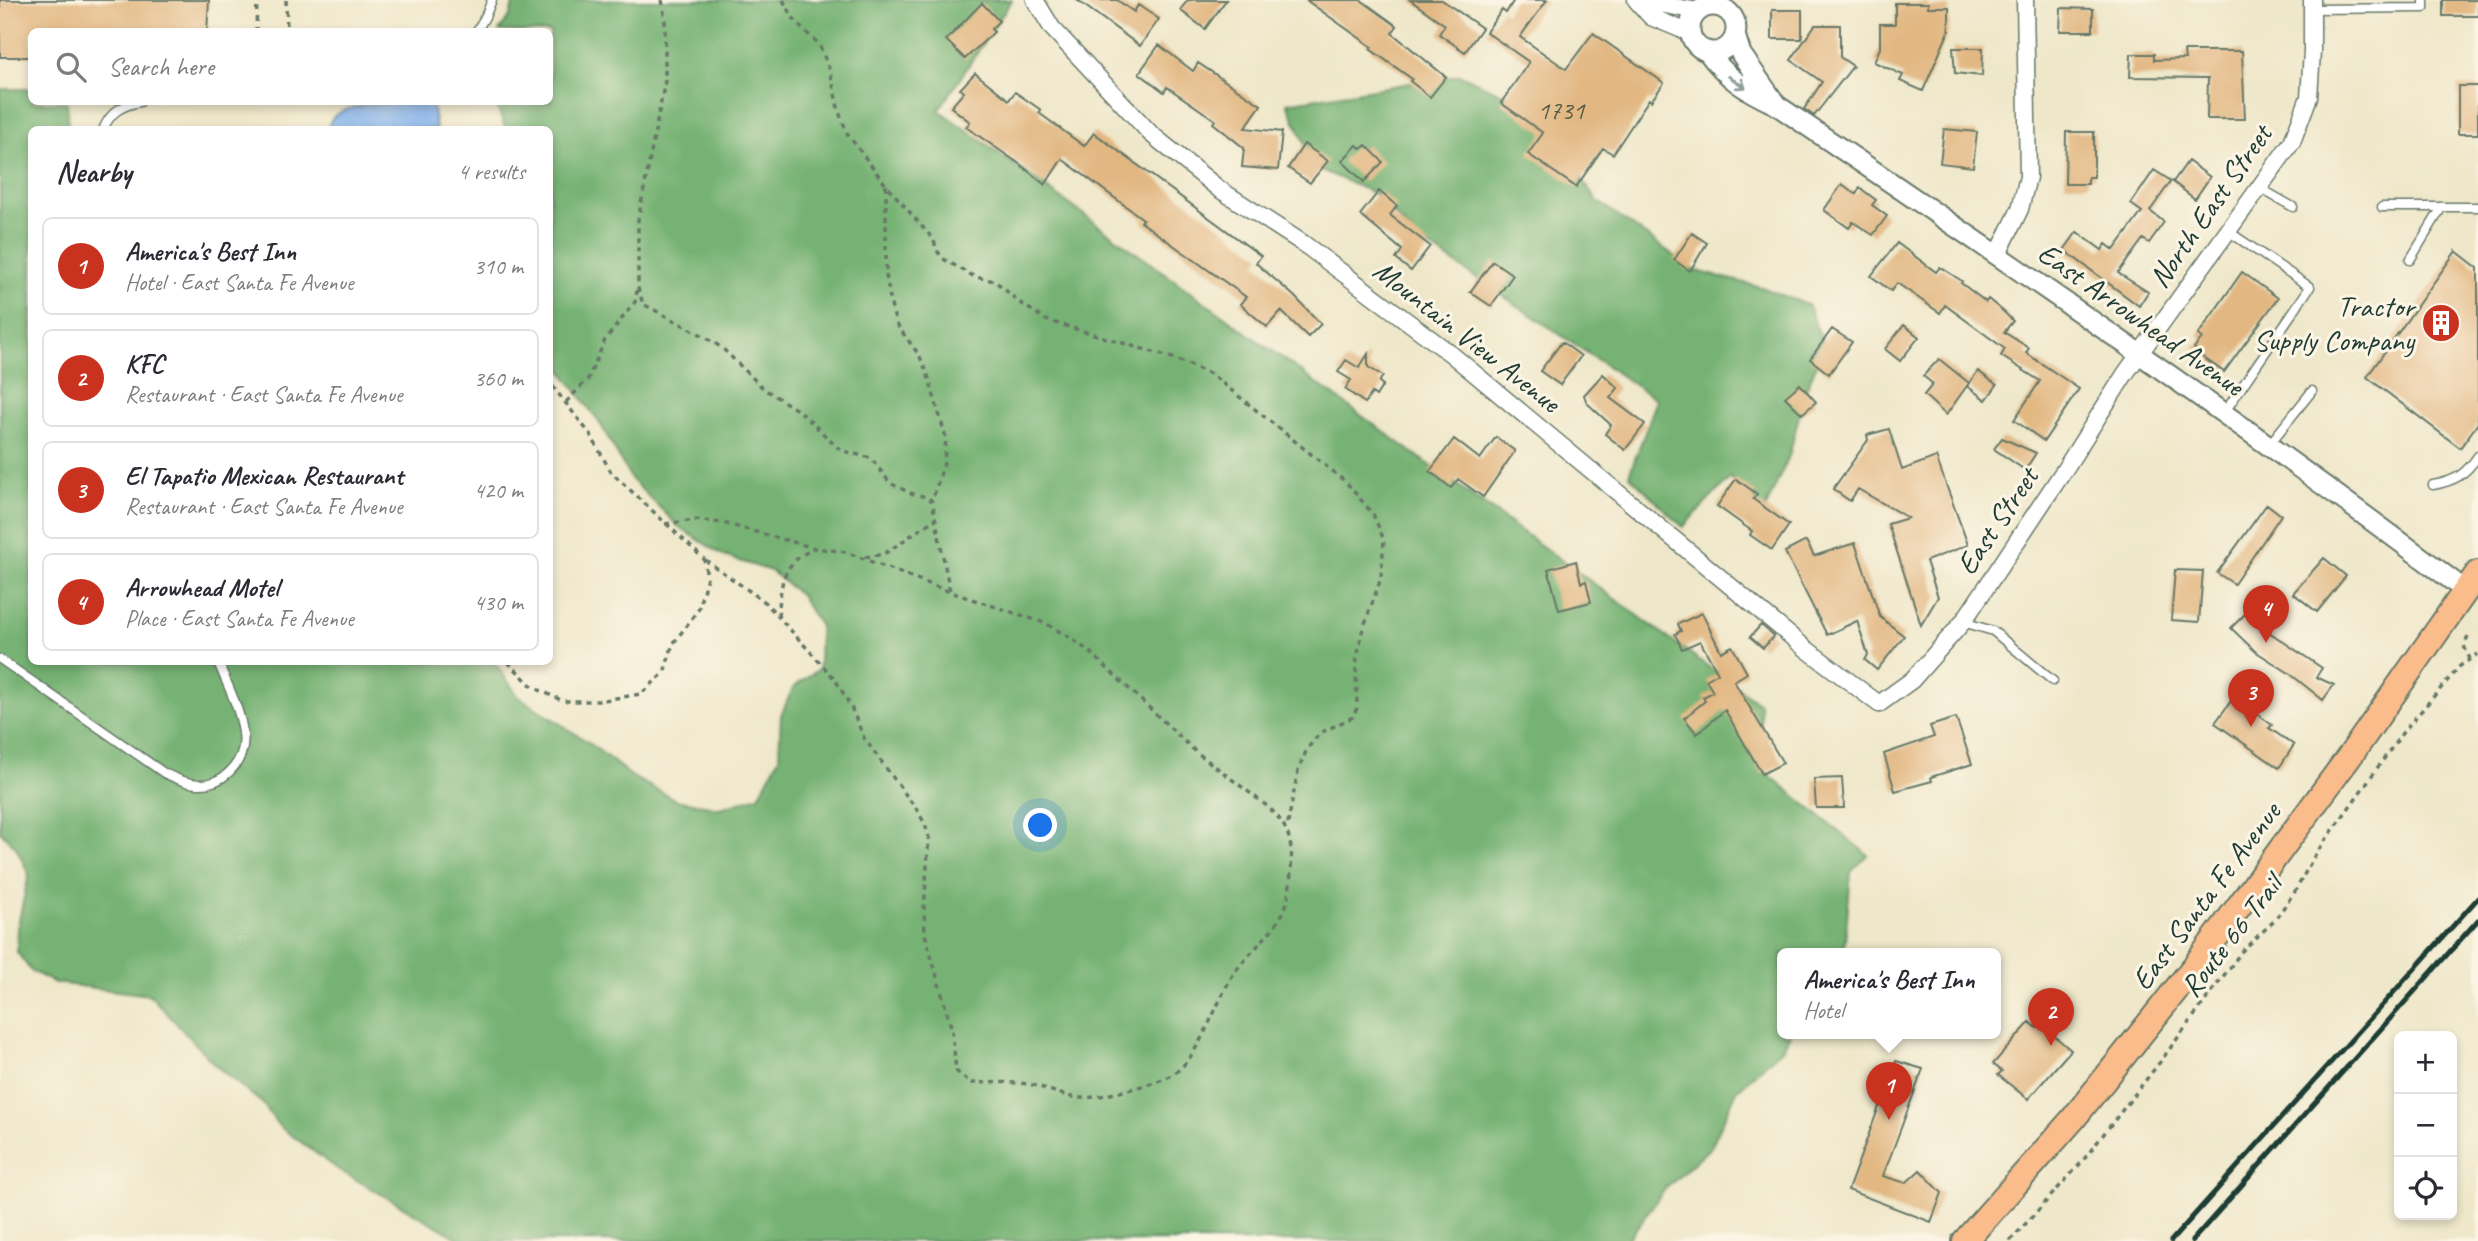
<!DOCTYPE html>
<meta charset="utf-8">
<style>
body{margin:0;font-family:Caveat,sans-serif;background:#f2f2f3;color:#2b2b33}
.controls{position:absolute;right:21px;bottom:21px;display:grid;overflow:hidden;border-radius:10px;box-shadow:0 4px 10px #0003}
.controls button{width:63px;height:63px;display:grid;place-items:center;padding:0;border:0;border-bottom:2px solid #e1e1e2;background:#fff;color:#2b2b33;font:35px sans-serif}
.you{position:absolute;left:1041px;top:826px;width:24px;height:24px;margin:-18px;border:5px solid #fff;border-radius:50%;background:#1a73e8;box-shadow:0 0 0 10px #1a73e833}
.badge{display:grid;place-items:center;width:46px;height:46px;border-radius:50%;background:#c8321e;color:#fff;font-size:23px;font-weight:700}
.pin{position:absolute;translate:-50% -58px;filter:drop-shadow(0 2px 4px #0008)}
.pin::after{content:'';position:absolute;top:37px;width:24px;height:21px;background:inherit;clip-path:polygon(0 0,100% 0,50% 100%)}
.popup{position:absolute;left:1777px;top:948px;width:224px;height:91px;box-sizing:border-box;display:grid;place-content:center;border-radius:10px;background:#fff;filter:drop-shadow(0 2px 5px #0005);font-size:23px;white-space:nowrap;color:#7c7c81}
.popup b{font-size:26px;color:#2b2b33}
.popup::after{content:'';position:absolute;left:50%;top:100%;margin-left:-14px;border:14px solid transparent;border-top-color:#fff}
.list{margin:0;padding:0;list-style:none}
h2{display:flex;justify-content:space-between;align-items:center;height:91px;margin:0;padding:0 28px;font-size:30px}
h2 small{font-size:23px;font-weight:400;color:#7c7c81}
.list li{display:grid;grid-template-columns:46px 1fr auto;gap:21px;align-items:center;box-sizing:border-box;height:98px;margin:0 14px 14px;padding:0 14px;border:2px solid #e1e1e2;border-radius:10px}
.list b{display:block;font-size:26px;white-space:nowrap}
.list p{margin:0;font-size:23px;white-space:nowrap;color:#7c7c81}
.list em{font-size:23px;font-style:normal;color:#7c7c81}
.icon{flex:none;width:38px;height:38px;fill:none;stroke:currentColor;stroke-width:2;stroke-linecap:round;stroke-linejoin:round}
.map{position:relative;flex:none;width:2478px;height:1241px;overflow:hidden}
.search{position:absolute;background:#fff;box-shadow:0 4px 10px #0003;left:28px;top:28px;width:525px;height:77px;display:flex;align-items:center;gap:18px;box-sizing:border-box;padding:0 24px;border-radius:10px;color:#7c7c81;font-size:26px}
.panel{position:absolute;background:#fff;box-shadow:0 4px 10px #0003;left:28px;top:126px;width:525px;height:539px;border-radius:10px}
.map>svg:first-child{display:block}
</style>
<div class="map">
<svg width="2478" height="1241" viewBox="0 0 2478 1241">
<rect width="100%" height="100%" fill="#fcf5e5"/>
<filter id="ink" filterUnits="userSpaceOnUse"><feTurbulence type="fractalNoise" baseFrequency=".0143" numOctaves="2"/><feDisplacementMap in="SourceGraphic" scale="14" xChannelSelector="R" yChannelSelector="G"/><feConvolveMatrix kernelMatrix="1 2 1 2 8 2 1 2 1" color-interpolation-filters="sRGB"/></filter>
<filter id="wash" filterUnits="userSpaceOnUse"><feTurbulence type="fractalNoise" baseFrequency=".00686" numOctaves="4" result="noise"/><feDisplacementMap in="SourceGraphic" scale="28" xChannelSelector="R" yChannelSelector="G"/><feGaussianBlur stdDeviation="1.57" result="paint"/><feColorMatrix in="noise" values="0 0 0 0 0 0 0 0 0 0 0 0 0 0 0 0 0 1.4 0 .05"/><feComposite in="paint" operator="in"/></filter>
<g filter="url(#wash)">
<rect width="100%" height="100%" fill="#eee7c9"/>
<path fill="#76b273" stroke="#4a7854" stroke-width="2" d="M514,0H1012L939,110L1760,704L1763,770L1868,855L1851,872L1845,942L1837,954H1782V1034H1790L1783,1048L1737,1090L1711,1147L1665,1189L1629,1238L1625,1241H463L339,1170L279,1126L262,1103L216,1066L150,995L55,983L31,971L17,952L18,925L29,874L16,847L0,831V89H31L32,102H67L68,129L32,130V662H494L519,697L588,742L634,778L676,800L720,808L759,796L779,758L781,715L793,688L819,669L820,626L800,595L771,571L724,556L679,527L631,479L601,425L550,354V130L506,129L495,102H550V32L499,31L510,16Z
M1460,75L1517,100L1560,145L1596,200L1696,271L1761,287L1808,305L1824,346L1805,392L1789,456L1764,512L1730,478L1683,527L1629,475L1657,400L1417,238L1374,193L1316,168L1287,103Z"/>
<path fill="#81b0eb" stroke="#507690" stroke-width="2" d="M408,102H432L436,129H329C327,102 388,104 408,102Z"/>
<g id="blocks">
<path fill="#e2b782" d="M0,0H209L207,32H32V57H0Z
M1077,0H1117L1134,12L1138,5L1159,19L1140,46Z
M1188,0H1226L1205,29L1180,10Z
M1306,0H1361L1397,26L1392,33L1446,77L1430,97L1410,81L1412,79L1370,49L1372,47Z
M1410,0H1442L1482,28L1465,52L1439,34L1445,25Z
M1514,0H1547L1520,37L1566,69L1593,33L1664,83L1651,101L1649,99L1613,154L1603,148L1576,187L1528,154L1543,133L1501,103L1529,62L1486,32L1502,10L1506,13Z
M2443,0H2478V16H2443Z
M982,3L999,21L991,29L994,32L965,59L946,40Z
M1895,3H1928V7H1949V31L1923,91L1900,81L1903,75L1874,62L1880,48V24H1895Z
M2061,8L2093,9V31H2060Z
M1772,10H1802V39H1772Z
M1815,25H1840V57L1853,66L1814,116L1804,109L1822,82L1791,60Z
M1159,45L1193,71L1198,63L1261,105L1245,128L1282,132L1278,170L1242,167L1244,148L1213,123L1215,120L1167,87L1164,92L1139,73Z
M1953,48H1983L1982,76L1955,73Z
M2184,51H2242L2245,119H2207L2208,78L2130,77L2131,54H2154V60L2185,59Z
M975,73L1009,100L1015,92L1041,110L1039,113L1084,146L1094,133L1261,256L1256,263L1294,296L1321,324L1308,337L1281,311L1267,327L1240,304L1246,297L1141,222L1143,219L1062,159L1045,185L1021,165L966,127L970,122L951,107L964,92L960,89Z
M2458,86H2478V134H2458Z
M1944,129L1977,132L1973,167L1940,163Z
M2066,132H2094V177H2088V184H2065Z
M1304,144L1328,161L1310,183L1288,168Z
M1357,145L1361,149L1366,145L1383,162L1364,182L1342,161Z
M2188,161L2210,177L2195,199L2173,182Z
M2154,170L2171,181L2150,211L2164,222L2149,243L2143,239L2118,273L2148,292L2139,306L2064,250L2077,232L2102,250L2106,244L2114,250L2142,212L2131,204Z
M1842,184L1856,194L1860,188L1876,200L1872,205L1887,216L1873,235L1853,222L1849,228L1824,210Z
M1379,191L1397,206L1390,215L1430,246L1411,271L1396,259L1402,250L1360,215Z
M1692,233L1707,243L1690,271L1674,260Z
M1897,243L1936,272L1940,267L1962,281L1961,283L1986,302L1988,299L2004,312L2013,321L2004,332L2029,348L2026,353L2079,389L2044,441L2014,420L2040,381L2001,356L2005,349L1945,305L1940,313L1897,283L1891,291L1871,276Z
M2456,251L2478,268V423L2460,448L2367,377Z
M1493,261L1513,275L1491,306L1470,292Z
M2242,272L2278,298L2224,372L2201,356L2194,348L2202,338L2198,335Z
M1904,325L1919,337L1900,361L1885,349Z
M1832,329L1852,342L1829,374L1810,359Z
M1562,342L1581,356L1560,385L1540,371Z
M1368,354V367L1383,376L1379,382L1383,385L1376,396L1372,393L1365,403L1345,389L1351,380L1338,372L1346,360L1359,368Z
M1939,359L1969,383L1946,415L1924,395L1933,384L1923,376Z
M1978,371L1997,385L1986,400L1967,386Z
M1603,374L1618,388L1610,398L1645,424L1625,450L1605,434L1611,425L1587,403L1584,395Z
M1800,384L1816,402L1802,414L1785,397Z
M1889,429L1902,470L1936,457L1968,545L1926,561L1938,597L1921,625L1888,524L1908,518L1858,489L1850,501L1833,489L1868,440L1867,435Z
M1496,437L1515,451L1483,497L1458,479L1451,488L1430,471L1454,439L1480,459Z
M2002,438L2036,453L2025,470L1994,449Z
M1736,479L1757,494L1753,499L1789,525L1772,550L1750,535L1752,531L1717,506Z
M2267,504L2281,515L2234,584L2217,573Z
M1806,541L1814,556L1855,543L1880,617L1904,636L1877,670L1865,660L1868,655L1857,621L1827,635L1785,552Z
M2324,558L2346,576L2317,612L2293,593Z
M1576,561L1581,583L1586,581L1591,602L1559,610L1548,569Z
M2175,570L2203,571L2199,622L2171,620Z
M2248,611L2269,632L2322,668L2316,677L2334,685L2323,700L2289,673L2255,651L2231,628Z
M1702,613L1721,652L1732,646L1747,673L1734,681L1783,763L1762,774L1725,710L1697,734L1684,718L1705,701L1703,697L1713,692L1706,680L1718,673L1700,641L1682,649L1675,634L1681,631L1678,624Z
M1761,625L1774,636L1763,648L1750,637Z
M2234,697L2272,725L2269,728L2294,745L2279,768L2215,723Z
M1956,718L1972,764L1931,777L1932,781L1895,791L1884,754L1934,737L1930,726Z
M1842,778L1844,808H1816L1814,779Z
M2030,1022L2037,1028L2040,1024L2071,1050L2028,1099L1998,1075L2002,1071L1993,1064Z
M1896,1061L1923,1069L1883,1176L1906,1183L1920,1170L1942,1193L1931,1222L1848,1190Z"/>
</g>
</g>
<g filter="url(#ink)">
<use href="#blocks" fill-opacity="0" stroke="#677868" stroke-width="2"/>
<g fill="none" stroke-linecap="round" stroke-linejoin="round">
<defs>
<path id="service" d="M2312,9L2424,8V0
M476,32L485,17L492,0
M103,130C110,112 122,105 140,102
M2258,187L2293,207
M2382,207H2478
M2410,260L2442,207
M2224,413L2310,287L2228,231
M2268,446L2312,391
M2433,485C2455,481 2465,475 2478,456
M1963,622L1993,631L2053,681
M0,659L164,773C175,778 187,784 200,784C226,784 247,759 243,733C240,709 227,684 218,662"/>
<path id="minor" d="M1035,0L1052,28L1151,134L1219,189L1304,244L1451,354L1805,648L1879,704L1912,680L1963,622L2065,469L2125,374L2292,142L2309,97L2312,52V0
M1636,0L1651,17L1690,33
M1642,5L1659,4L1698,11
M2001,248L2020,209L2028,177L2025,0"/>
<path id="tertiary" d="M1690 29a23 23 0 1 1 46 0a23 23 0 1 1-46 0Z
M1735,35L1741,54L1775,103
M1707,51C1728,79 1743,89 1775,104C2009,262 2241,421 2466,591"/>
<path id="primary" d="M1965,1241L2073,1119L2194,967L2352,753L2478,573"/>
</defs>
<use href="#service" stroke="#677868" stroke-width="11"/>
<use href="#minor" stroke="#677868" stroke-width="19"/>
<use href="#tertiary" stroke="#677868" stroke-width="23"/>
<use href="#primary" stroke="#677868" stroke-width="28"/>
<path stroke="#677868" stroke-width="3.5" stroke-dasharray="5 5" stroke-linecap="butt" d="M286,0L287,32
M662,0L665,20V81L638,220V288L643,304L702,335L722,348L764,389L802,413L837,447L847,452L871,458L890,483L910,493L927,497L932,501L950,592L1045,623L1069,637L1090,652L1195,751L1267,806C1294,830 1293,850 1290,883C1289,895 1287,908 1280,918C1266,941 1243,957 1230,980C1215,1006 1196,1065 1168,1077C1150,1085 1098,1099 1080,1098C1064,1097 1049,1089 1033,1085C1013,1081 990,1083 970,1083L956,1071L952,1030L925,934L924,910L929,838L925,824L917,810L864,738L851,707L835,679L765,602L704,559
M783,0L797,24L819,44L830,71L839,112L848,135L886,185L933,239L938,252L945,260L975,277L995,281L1019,302L1046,320L1173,358L1211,374L1346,482L1373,514L1384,540L1381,578L1362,632L1356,664L1357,708L1353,717L1320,733L1307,749L1298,771L1287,828
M256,32L257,0
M886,185V275L892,310L897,325L919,355L927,372L946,438L944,463L932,501
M566,402L588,379L605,340L635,302L637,290
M665,524L696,520L723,523L815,548L846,552L950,592
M865,557L884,554L935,519
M778,616C782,582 780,565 813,549
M2468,637L2464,646L2470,659
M508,662L533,687L563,701H598L641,694L664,673L673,644L698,610L707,577L704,559L611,472L590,434L550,383
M2010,1241L2081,1163L2160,1062L2242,951L2274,921L2296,890L2313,858L2403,732L2460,666L2478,654"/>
<use href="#service" stroke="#fff" stroke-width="8"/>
<use href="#minor" stroke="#fff" stroke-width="16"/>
<use href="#tertiary" stroke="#fff" stroke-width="19"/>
<use href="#primary" stroke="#fabc8b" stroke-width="24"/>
<path stroke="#1f3d34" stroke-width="5" d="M2171,1241L2478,898
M2192,1241L2478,920"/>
</g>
<defs><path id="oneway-shaft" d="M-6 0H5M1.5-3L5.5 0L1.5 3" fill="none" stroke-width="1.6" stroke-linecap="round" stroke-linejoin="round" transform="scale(1.75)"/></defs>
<use stroke="#8f9e9a" href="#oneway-shaft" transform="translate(1737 82) rotate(34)"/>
</g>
<defs>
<symbol id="building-disc" viewBox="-11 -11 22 22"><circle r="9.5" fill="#c8321e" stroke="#fcf5e5"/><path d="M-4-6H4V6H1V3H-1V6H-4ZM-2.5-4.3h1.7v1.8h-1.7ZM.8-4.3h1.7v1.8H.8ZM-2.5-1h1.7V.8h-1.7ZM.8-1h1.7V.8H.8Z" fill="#fff"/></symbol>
</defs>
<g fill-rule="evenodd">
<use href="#building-disc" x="2419" y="301" width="44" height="44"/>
</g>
<g text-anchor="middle" stroke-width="6" stroke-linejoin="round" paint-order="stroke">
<g font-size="26" fill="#505c48">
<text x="1561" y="119">1731</text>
</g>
<g font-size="30" fill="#1f3d34" stroke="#fcf5e5">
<text transform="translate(2210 206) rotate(-55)" y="10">North East Street</text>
<text transform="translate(2141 319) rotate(35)" y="10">East Arrowhead Avenue</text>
<text transform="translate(1467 336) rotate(38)" y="10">Mountain View Avenue</text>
<text transform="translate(1997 521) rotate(-56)" y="10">East Street</text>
<text transform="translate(2206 896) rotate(-53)" y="10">East Santa Fe Avenue</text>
<text transform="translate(2231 936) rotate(-52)" y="10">Route 66 Trail</text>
</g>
<g font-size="30" fill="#1f3d34" stroke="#fcf5e5" text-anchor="end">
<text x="2414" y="316">Tractor<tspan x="2414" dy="34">Supply Company</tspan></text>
</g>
</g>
</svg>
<div class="controls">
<button>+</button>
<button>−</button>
<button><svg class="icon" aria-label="locate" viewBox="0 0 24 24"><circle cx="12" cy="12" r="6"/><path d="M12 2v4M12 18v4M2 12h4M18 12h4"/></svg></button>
</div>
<div class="you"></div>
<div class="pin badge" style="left:1889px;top:1120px">1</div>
<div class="popup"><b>America's Best Inn</b>Hotel</div>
<div class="pin badge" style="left:2051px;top:1046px">2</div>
<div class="pin badge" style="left:2251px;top:727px">3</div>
<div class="pin badge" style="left:2266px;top:643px">4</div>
<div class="search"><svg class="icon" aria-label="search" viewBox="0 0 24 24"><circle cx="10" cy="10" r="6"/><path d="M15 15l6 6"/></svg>Search here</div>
<section class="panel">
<h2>Nearby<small>4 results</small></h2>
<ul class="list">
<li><span class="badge">1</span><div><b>America's Best Inn</b><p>Hotel · East Santa Fe Avenue</p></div><em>310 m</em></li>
<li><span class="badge">2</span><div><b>KFC</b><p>Restaurant · East Santa Fe Avenue</p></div><em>360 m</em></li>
<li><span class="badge">3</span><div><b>El Tapatio Mexican Restaurant</b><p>Restaurant · East Santa Fe Avenue</p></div><em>420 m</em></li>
<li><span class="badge">4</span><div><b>Arrowhead Motel</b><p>Place · East Santa Fe Avenue</p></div><em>430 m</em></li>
</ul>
</section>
</div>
